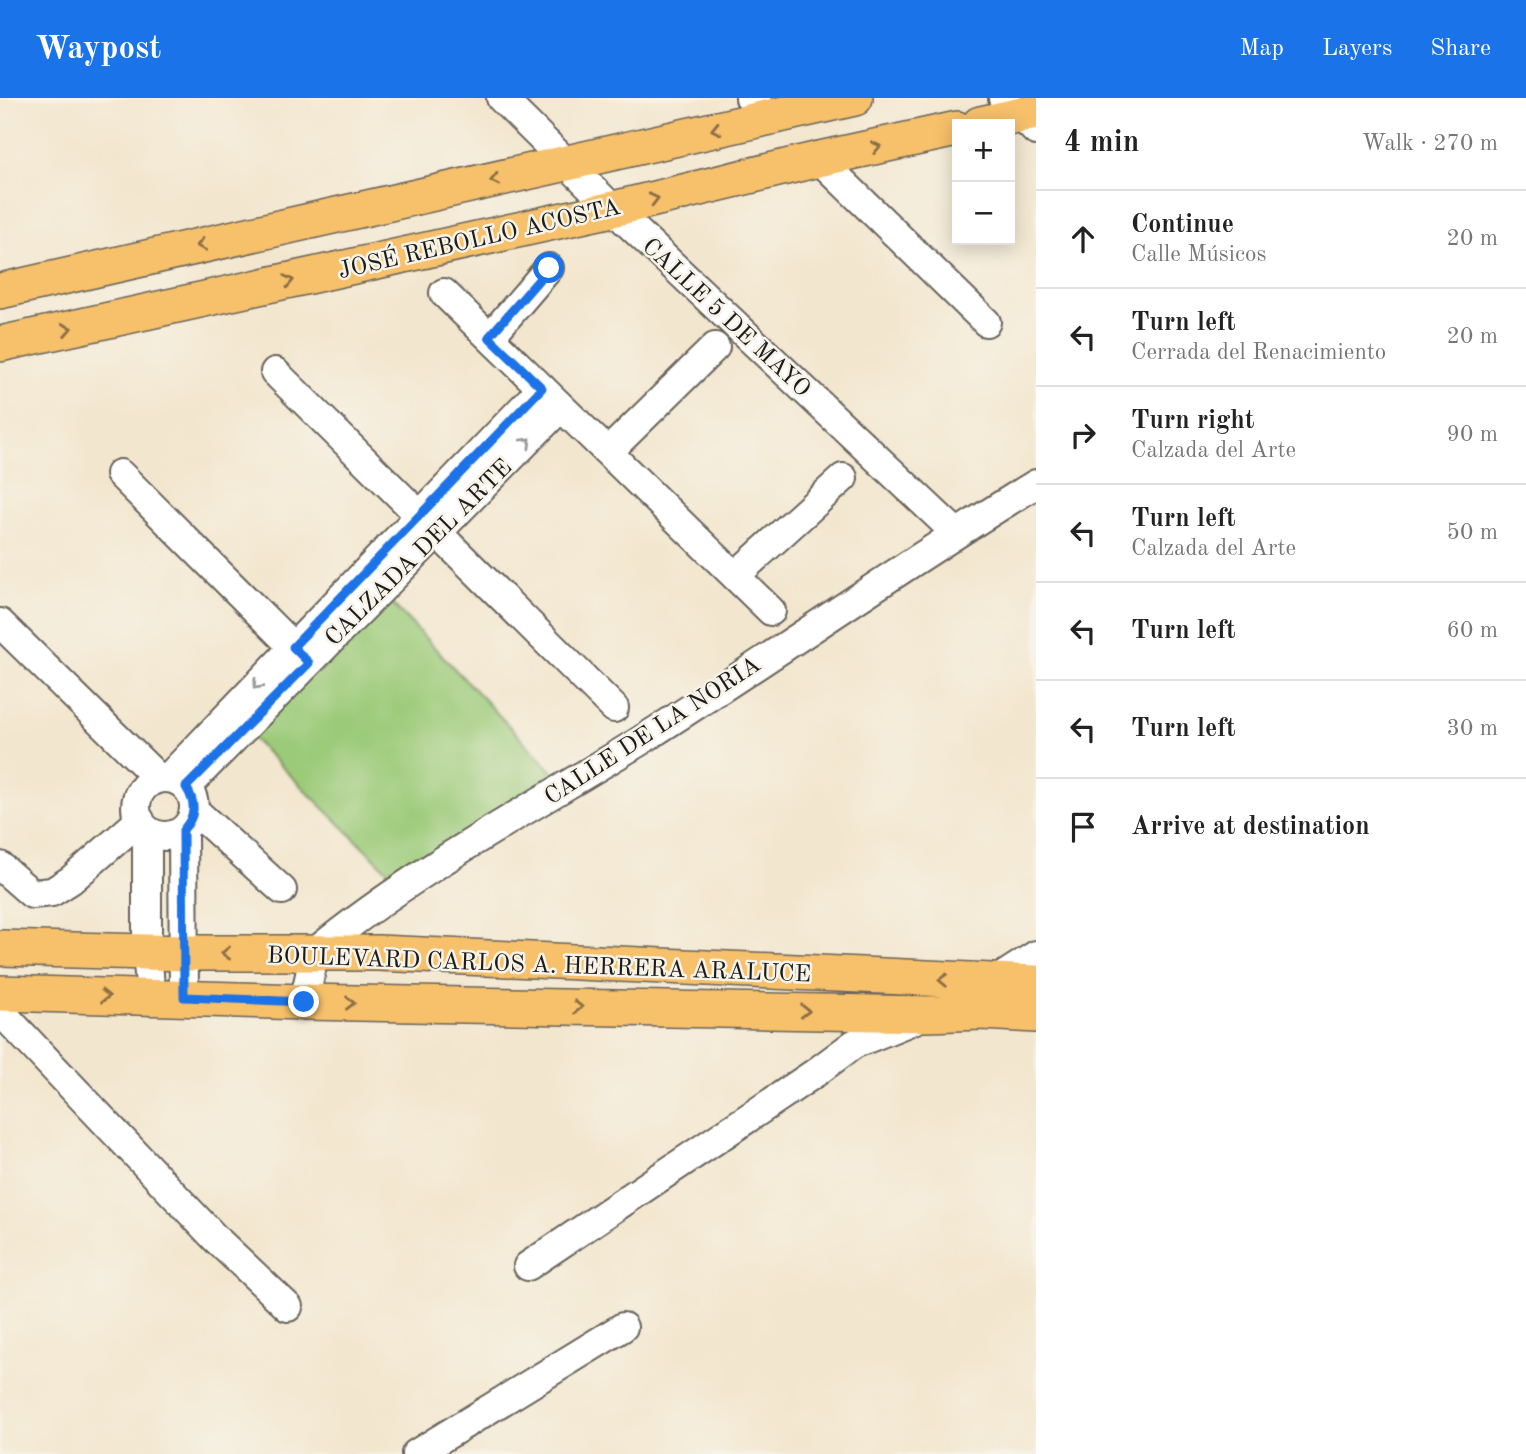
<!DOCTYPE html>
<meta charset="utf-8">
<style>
body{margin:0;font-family:"Old Standard TT",serif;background:#f6f6f6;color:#222}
.controls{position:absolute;right:21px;top:21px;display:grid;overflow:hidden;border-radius:0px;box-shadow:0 4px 18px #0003}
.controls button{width:63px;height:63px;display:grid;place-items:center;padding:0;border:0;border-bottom:2px solid #e0e0e0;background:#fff;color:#222;font:35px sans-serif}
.stop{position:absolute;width:21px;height:21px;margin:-16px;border:5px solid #1a73e8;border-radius:50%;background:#fff}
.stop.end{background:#1a73e8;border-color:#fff;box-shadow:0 2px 7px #0008}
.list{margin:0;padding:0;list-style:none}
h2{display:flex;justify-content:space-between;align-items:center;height:91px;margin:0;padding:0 28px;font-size:30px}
h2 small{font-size:23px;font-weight:400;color:#767676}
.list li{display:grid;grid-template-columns:46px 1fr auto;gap:21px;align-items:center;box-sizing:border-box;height:98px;padding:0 28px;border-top:2px solid #e0e0e0}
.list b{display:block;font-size:26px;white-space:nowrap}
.list p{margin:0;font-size:23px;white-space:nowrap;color:#767676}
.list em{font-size:23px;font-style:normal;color:#767676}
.icon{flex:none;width:38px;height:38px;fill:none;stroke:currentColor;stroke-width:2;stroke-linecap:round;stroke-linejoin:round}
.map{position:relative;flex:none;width:1036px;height:1356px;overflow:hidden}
header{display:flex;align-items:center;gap:42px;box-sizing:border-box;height:98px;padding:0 35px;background:#1a73e8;color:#fff}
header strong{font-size:33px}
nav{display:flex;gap:38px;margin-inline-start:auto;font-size:24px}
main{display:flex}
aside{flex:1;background:#fff}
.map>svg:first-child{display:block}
</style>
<header>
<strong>Waypost</strong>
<nav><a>Map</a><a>Layers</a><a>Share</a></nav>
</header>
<main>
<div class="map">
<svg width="1036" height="1356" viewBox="0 0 1036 1356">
<rect width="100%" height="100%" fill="#f7f3e8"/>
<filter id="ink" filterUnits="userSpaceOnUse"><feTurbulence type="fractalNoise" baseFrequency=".0143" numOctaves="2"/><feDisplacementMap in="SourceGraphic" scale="14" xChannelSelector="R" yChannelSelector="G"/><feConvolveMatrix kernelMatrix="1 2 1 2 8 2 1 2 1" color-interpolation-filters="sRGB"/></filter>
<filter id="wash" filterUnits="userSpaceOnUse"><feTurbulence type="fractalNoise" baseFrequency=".00686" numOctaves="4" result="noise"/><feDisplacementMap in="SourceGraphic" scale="28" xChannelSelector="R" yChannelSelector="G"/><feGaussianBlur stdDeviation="1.57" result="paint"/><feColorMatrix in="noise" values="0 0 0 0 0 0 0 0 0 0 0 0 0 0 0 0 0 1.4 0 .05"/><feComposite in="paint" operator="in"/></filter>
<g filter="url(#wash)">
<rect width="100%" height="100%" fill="#f3e6ce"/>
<path fill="#9bca78" stroke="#5c734a" stroke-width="2" d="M385,498L556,677L398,783L248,636Z"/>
</g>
<g filter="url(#ink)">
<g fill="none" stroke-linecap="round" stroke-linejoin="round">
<defs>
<path id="minor" d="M501,0L613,111L956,435
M750,0L770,19
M1003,0L1036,33
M819,61L986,224
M444,195L771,513
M490,239L549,170
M275,274L614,610
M608,354L715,249
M120,376L307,563
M735,478L843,380
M0,525L158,680
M168,680L542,290
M136 709a29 29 0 1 1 58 0a29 29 0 1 1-58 0Z
M186,689L561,309
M194,712L282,792
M147,732V855L151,898
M183,732L184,899
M0,768L32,796L52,794L71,782L140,722
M991,890L994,884L1036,857
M304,904L315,854C415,772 530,711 640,643C773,559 901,468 1036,386
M0,913L215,1140L288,1209
M528,1168L815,975L854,946L923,918
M416,1356L623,1229"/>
<path id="major" d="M980,26L1036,14
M0,193L855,0
M0,246L613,111L819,61L957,31
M0,850L184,855H378L1036,885
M0,895L304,904L928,916L982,914L1036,917"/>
</defs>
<use href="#minor" stroke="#67635a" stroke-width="32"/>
<use href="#major" stroke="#67635a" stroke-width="38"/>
<use href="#minor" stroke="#fff" stroke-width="28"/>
<use href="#major" stroke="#f7c06b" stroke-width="35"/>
</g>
<defs><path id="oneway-chevron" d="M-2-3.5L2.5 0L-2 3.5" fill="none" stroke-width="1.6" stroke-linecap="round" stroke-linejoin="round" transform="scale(1.75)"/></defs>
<g stroke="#8a6e44">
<use href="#oneway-chevron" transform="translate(716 31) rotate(167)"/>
<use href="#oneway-chevron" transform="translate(876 49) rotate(-12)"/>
<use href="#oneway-chevron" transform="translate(495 82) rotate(167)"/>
<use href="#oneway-chevron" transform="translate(654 101) rotate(-14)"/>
<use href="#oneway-chevron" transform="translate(201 147) rotate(167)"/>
<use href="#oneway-chevron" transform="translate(289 183) rotate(-12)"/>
<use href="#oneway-chevron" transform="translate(67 231) rotate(-12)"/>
<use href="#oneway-chevron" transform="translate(226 855) rotate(179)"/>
<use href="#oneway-chevron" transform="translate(943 882) rotate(-178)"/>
<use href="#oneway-chevron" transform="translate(105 898) rotate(1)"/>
<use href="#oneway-chevron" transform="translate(350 905) rotate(1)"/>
<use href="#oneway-chevron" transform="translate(578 909) rotate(1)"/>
<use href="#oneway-chevron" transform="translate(805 913) rotate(1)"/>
</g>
<g stroke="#999">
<use href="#oneway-chevron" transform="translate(527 344) rotate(-45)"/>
<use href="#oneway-chevron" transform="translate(257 587) rotate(134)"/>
</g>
</g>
<g fill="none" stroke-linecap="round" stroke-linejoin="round" filter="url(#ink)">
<path stroke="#1a73e8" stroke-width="9" d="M304,904L184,899L183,732C196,718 196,705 186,689L309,565L293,549L542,290L489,239L549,170"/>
</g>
<g text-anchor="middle" stroke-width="5" stroke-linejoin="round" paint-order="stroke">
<g font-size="24" fill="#1c1c1c" stroke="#f7f3e8">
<text transform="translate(479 140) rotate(-13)" y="8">JOSÉ REBOLLO ACOSTA</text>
<text transform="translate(727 219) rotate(43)" y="8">CALLE 5 DE MAYO</text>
<text transform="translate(418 454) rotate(-45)" y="8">CALZADA DEL ARTE</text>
<text transform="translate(652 632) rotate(-33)" y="8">CALLE DE LA NORIA</text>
<text transform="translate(539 866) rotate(2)" y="8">BOULEVARD CARLOS A. HERRERA ARALUCE</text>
</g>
</g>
</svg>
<div class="controls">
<button>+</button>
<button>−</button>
</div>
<div class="stop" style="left:549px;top:170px"></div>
<div class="stop end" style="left:304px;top:904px"></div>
</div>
<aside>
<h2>4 min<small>Walk · 270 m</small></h2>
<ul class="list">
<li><svg class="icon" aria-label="ahead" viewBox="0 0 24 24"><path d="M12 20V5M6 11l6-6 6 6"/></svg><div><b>Continue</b><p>Calle Músicos</p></div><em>20 m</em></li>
<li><svg class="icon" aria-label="left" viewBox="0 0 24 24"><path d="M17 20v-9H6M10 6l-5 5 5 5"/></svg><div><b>Turn left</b><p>Cerrada del Renacimiento</p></div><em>20 m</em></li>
<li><svg class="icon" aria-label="right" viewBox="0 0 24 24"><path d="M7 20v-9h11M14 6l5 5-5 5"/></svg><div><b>Turn right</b><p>Calzada del Arte</p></div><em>90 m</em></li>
<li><svg class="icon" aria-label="left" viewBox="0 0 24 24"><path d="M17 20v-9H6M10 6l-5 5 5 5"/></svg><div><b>Turn left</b><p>Calzada del Arte</p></div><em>50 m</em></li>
<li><svg class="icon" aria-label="left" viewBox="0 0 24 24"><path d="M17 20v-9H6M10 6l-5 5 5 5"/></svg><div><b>Turn left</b></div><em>60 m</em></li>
<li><svg class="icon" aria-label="left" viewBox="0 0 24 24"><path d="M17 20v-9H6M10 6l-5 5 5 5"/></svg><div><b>Turn left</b></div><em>30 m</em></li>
<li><svg class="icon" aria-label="arrive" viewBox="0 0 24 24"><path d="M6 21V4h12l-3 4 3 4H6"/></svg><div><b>Arrive at destination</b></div></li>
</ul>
</aside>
</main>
